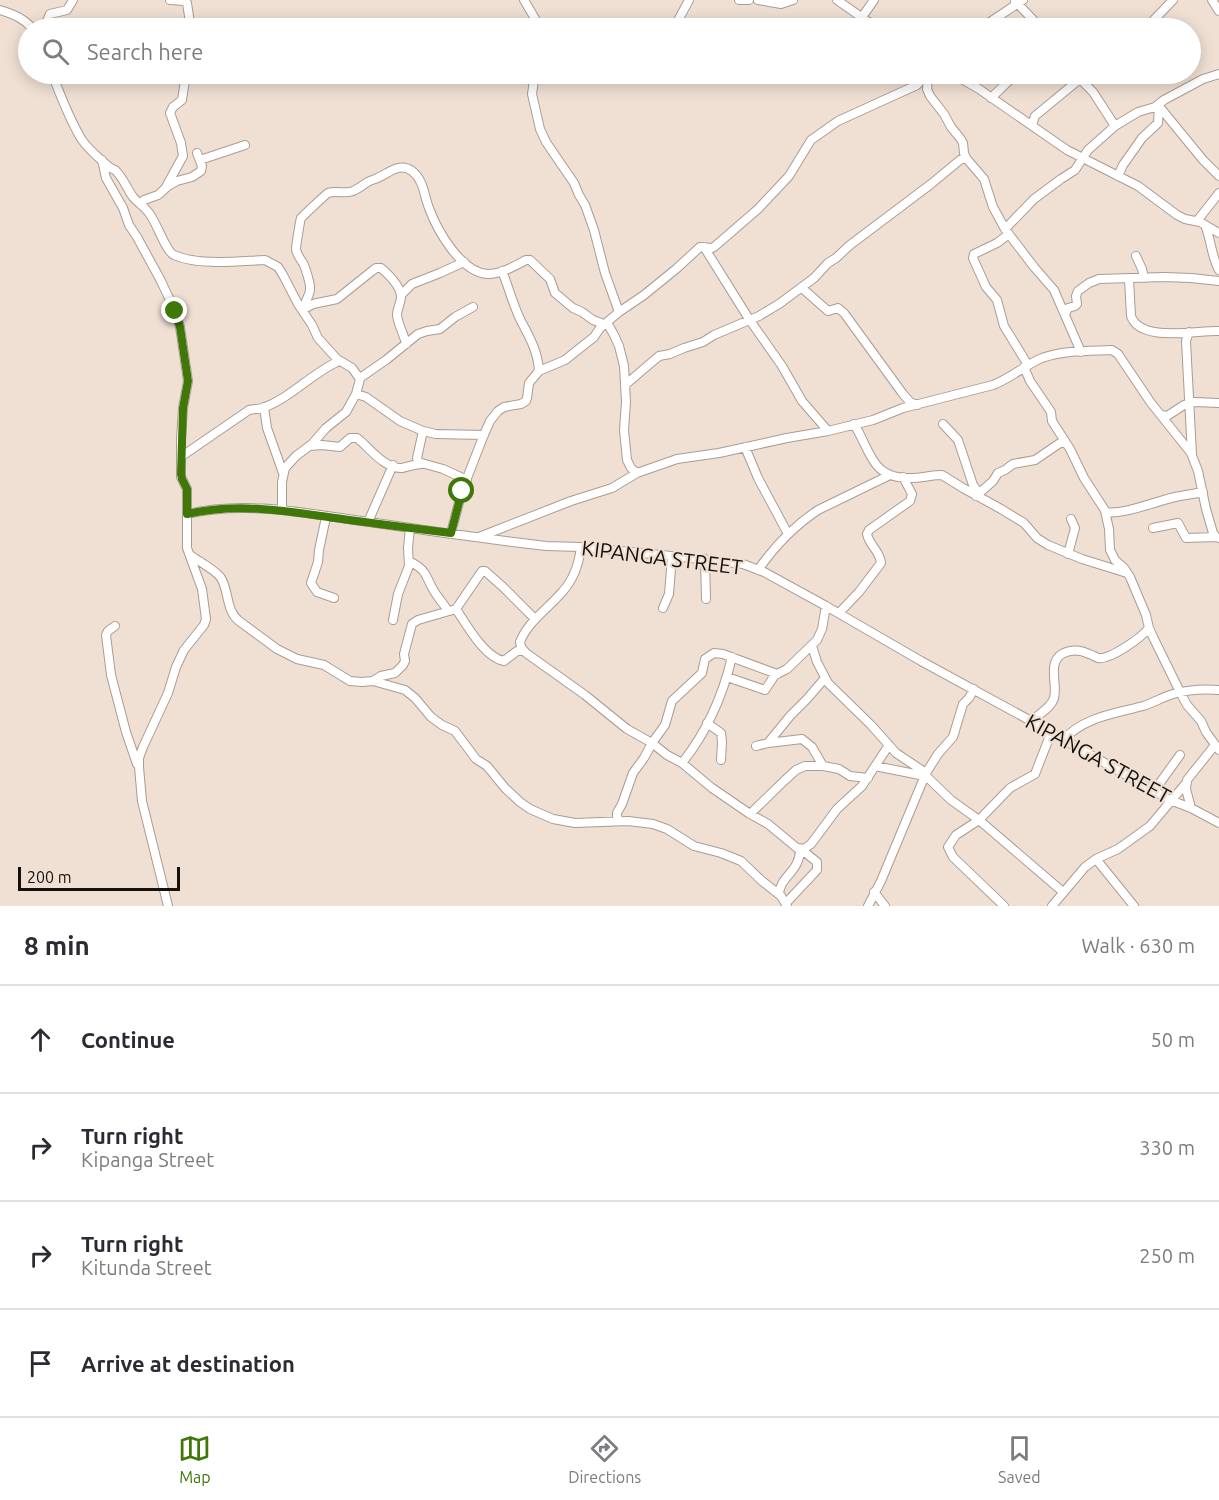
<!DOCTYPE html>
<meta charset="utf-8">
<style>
body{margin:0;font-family:Ubuntu,sans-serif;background:#f7f7f7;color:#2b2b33}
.scale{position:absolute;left:18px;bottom:15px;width:162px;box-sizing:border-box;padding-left:6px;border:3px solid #16110d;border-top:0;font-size:16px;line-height:21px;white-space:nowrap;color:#16110d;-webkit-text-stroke:4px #f0e0d4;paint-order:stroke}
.stop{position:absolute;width:18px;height:18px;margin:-14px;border:4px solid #3f7708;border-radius:50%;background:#fff}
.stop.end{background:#3f7708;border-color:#fff;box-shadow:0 2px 6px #0008}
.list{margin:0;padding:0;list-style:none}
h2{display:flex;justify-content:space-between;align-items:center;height:78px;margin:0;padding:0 24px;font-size:26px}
h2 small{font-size:20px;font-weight:400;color:#7c7c81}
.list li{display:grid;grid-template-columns:39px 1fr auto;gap:18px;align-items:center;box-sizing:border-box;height:108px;padding:0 24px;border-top:2px solid #e1e1e2}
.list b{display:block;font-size:22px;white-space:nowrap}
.list p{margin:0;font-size:20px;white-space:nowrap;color:#7c7c81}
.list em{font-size:20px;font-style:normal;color:#7c7c81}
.icon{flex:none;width:33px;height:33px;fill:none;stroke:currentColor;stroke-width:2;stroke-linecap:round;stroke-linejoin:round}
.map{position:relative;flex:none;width:1219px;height:906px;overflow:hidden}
.search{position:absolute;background:#fff;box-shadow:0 3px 15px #0003;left:18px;right:18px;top:18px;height:66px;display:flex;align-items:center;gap:15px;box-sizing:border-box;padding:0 21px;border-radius:33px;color:#7c7c81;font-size:22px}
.sheet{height:510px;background:#fff}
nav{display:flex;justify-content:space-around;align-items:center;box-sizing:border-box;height:84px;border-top:2px solid #e1e1e2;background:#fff;font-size:16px;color:#7c7c81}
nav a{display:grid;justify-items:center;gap:3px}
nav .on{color:#3f7708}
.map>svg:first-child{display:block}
</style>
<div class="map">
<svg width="1219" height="906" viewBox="0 0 1219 906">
<rect width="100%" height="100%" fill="#f0e0d4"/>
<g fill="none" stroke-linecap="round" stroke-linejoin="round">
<defs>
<path id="minor" d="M170,0L184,1L187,3L190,23L189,28
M524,0L537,22L536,28
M739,0H749
M758,0L781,4L793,0
M837,0L867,21L882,28
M1212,0L1219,11
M1015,1L1041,28
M0,10C13,14 23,18 32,28
M862,17L874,0
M44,28L50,14L67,10L73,0
M674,28L689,0
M981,28L1023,0
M1146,28L1173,0
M52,74C61,96 69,119 82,140C89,150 99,158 108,166C110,168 113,169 115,170C123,177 127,189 133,197C138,203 145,207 149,213C157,223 166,252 174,255C199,266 239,261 265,260L278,267L283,275L298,304L312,325L318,338L337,359L352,368L360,379L356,394L346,412L326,428L312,444L296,456L285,468L282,482V510
M535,74L532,94L540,129L546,142L574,183L579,195L585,205L594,230L605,273L619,312
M931,74L928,77L927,89L930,96L944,114L951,127L960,138L963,143L964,153L966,158L984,179L993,207L1005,229L1034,267L1054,290L1081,352
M953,74L979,89L1067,150L1138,186L1177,215L1185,219L1200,222L1219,233
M1075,74L1093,92L1115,126
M991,98L1016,74
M1158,105L1203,160L1219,176
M1032,125L1035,116L1086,74
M102,160L106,178L123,208L129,225L137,237L161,281L175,311L180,327L188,381L183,408L181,439V477L187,489V548L202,589L206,619L204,625L184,650L176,667L168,693L143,747L139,758V767L142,801L168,906
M200,160L245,145
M1118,176L1123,165L1142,138L1158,123L1159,106
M166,187L183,156L181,143L170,113L173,107L182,100L186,74
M141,204L144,200L158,195L168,186L177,181L192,177L201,171L202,166L197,153
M1197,221L1219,193
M1205,225C1211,239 1212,259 1219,270
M1005,229L1034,199L1061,179L1075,170L1088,150L1115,126L1138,112L1155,107L1164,100L1203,79L1219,74
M1009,234L997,243L974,254L973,258L986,287L997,300L1004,326L1028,365
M704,247L749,319L782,366L802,401L828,431
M1136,256L1142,269L1144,278
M502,271C509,288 513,305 521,321C530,338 538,352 539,371
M1129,279L1131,316C1140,343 1197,330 1219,331
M802,288L828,311L838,308L844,313L903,394L910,402L917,405
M401,295L412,284L440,273L464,262
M304,309C304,301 311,295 310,287C310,283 306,270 304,265C301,259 297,256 296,249C296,246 300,221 301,218C303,216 326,194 328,193C336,190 348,195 355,190C364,186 364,182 375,179C387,175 399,161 412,171C424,180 424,196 429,208C437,230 461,273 488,274C501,274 515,266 526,260H530L550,279L555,293L573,308L582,312L593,320L609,326L614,335L619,346L624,366L626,402L624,430L627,460L631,468L637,473
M302,310L313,304L337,299L372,271L376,268H381C388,274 400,286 401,296C401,303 397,309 397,315C398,325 404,334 406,344
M1065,315L1068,308L1075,306L1077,304L1076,296L1078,291L1089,283L1099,279L1164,277L1191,278L1219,281
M1189,332L1186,341L1192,455
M1024,367L1030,381L1051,412L1052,421L1070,449L1084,478L1106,512C1123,515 1157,501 1175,497C1184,495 1194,494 1203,492
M360,378L386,360L418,334L427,331L440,329L455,317L473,307
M625,385L659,356L670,354L684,348L703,342L714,335L759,316L779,304L814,278L828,263L836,258L850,245L931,184L960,160L966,158
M356,394L366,397L400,421L423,431L436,434L484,435
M264,407L267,428L283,473
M1161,415L1167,416L1184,405L1194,402L1219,403
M854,424C871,451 871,479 910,478C921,478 932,475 942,475L963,488L1001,509L1024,523L1037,538L1048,545L1082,559L1127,573
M943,424L958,440L973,485L979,493
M423,431L417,458L418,462L443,469L467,480
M310,446L322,445L340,447L350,438H357C369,447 384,469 402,468C407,467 415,464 422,464
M745,447L758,478L788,534
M182,456L249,410C254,409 259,409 263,408C292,397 312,373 339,361
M976,496L993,481L998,473L1005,470L1013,464L1035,460L1060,443H1066
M1105,511L1109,529L1110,550L1115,560L1124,568L1130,577L1146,615L1149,628L1154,639L1180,692L1187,705L1201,721L1206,732L1219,750
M187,514C248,500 309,514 369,522C428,531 487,539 546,546L581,547L711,560L743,564L764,572L826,606L921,661L1031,721L1170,800L1191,808L1219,823
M326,517L319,550L318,562L311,583L317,592L334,598
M368,522L393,465
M1153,528L1178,523L1186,538L1216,537
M451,533L462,491L483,437L490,421L498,411L504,407L521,404L526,401L527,398L529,383L539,371L565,360L594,337L600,328L619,312L644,295L676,269L700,247L712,248L714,247L758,209L789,176L811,140L838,121L917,85L922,79L930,74
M479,537L571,501L612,488L637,473L677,459L719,453L787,438L828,431L873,420L903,408L993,385C1011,378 1025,365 1042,358C1064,350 1089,351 1112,350L1118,354L1151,403L1191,453L1198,471L1206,509L1213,533L1216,537L1219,538
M581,547C579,563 573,580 563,591C549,608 528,621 520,642L521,647L526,653L585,695L627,729L652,743L667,755L682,763L712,788L750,814L768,824L797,848L804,849L811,844L837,809L862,786L889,745
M1068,554L1075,528L1071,519
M190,555C198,561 216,570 221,578C229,591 226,611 239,621L277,649L297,659L324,665L350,681L362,682L373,681L405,690L415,698L431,717L442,725L455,731L476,759L487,766L505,788L520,802L530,809L553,819L575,823L628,821L653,824L667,829L694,846L721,853L741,861L762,881L781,896L787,906
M705,559L706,599
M409,561C428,571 424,574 434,591C438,598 444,604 448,611
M758,570C774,547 794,526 818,510L890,475
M663,608L669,594L672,556
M456,609C466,624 485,658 504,661L517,651H524
M839,613L859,592L881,563C880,551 869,545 867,534L869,530L910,501L912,494L903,477
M393,620L398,594L409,566L408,548L410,528
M115,626L108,631L106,635L111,675L126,732L137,764
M812,646L817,662L828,683L871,725L896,753L926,773
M727,677L765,690L775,675L787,669L817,640L822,629L826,606
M373,681L381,676L395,673L403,665L405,661L404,654L412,624L418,620L456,609L482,571H485L503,587L535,619
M1031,721C1039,714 1051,708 1054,698C1058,685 1047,663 1062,654C1071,649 1081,650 1089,654C1090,654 1096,657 1098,658C1110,660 1141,638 1149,628
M707,723L721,733L722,742L721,760
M1063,740C1084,717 1114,714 1143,706C1153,703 1163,697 1173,694C1187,690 1204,689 1219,690
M768,743L790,716L807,699L825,678
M756,746L768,743L802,739L812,747L823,766
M682,763C706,733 723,695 732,657
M875,766L925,776
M925,775L951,800L979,820L1063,892
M1154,791L1180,755
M1191,808L1186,789L1187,780L1215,745
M750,814L784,781L796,770L805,766H823L839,769L850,776L868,778
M619,821L617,816V813L622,804L633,773L644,758L652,743L665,725L672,701L702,673L705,659L714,653L723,654L777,674
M1096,859L1134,906
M874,892L885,906
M779,894C780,876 800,872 800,849
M786,903L817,870V862L802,850
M868,906L881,881L926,773L938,754L953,737L963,704L969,698L974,689
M1004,906L953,857L948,847L956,835L979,820L1010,788L1035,774L1051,733
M1052,906L1085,867L1096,859L1118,849L1150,826L1187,782"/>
</defs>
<use href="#minor" stroke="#ab9c91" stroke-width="10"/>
<use href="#minor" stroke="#fff" stroke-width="8"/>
</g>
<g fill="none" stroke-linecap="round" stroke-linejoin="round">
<path stroke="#3f7708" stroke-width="8" d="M175,311L180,327L188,381L183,408L181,474L182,479L187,489V514C235,503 281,510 328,517C369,523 410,528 451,533L462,491"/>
</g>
<g text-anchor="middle" stroke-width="4.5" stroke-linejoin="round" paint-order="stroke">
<g font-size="21" fill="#16110d" stroke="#f0e0d4">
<text transform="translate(662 558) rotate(7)" y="7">KIPANGA STREET</text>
<text transform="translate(1098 759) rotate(29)" y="7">KIPANGA STREET</text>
</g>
</g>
</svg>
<div class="scale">200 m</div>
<div class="stop" style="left:462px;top:491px"></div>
<div class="stop end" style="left:175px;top:311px"></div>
<div class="search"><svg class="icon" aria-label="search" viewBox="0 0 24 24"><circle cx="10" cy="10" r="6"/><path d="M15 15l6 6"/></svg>Search here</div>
</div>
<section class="sheet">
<h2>8 min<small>Walk · 630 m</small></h2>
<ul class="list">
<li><svg class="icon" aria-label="ahead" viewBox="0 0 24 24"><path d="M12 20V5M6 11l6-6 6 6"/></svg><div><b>Continue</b></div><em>50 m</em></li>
<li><svg class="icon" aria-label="right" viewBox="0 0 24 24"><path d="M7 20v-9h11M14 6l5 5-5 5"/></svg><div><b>Turn right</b><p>Kipanga Street</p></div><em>330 m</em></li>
<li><svg class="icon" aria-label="right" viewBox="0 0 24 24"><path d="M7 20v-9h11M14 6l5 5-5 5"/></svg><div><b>Turn right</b><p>Kitunda Street</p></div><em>250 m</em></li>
<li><svg class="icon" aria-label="arrive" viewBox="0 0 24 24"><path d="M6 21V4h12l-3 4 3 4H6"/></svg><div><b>Arrive at destination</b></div></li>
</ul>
</section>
<nav>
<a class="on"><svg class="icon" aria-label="map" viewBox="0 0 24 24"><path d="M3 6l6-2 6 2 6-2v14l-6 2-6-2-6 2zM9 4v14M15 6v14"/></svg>Map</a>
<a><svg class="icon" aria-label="directions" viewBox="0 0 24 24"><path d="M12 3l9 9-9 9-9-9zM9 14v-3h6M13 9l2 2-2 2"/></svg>Directions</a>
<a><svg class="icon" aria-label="saved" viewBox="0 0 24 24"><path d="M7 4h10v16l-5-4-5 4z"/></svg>Saved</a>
</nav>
